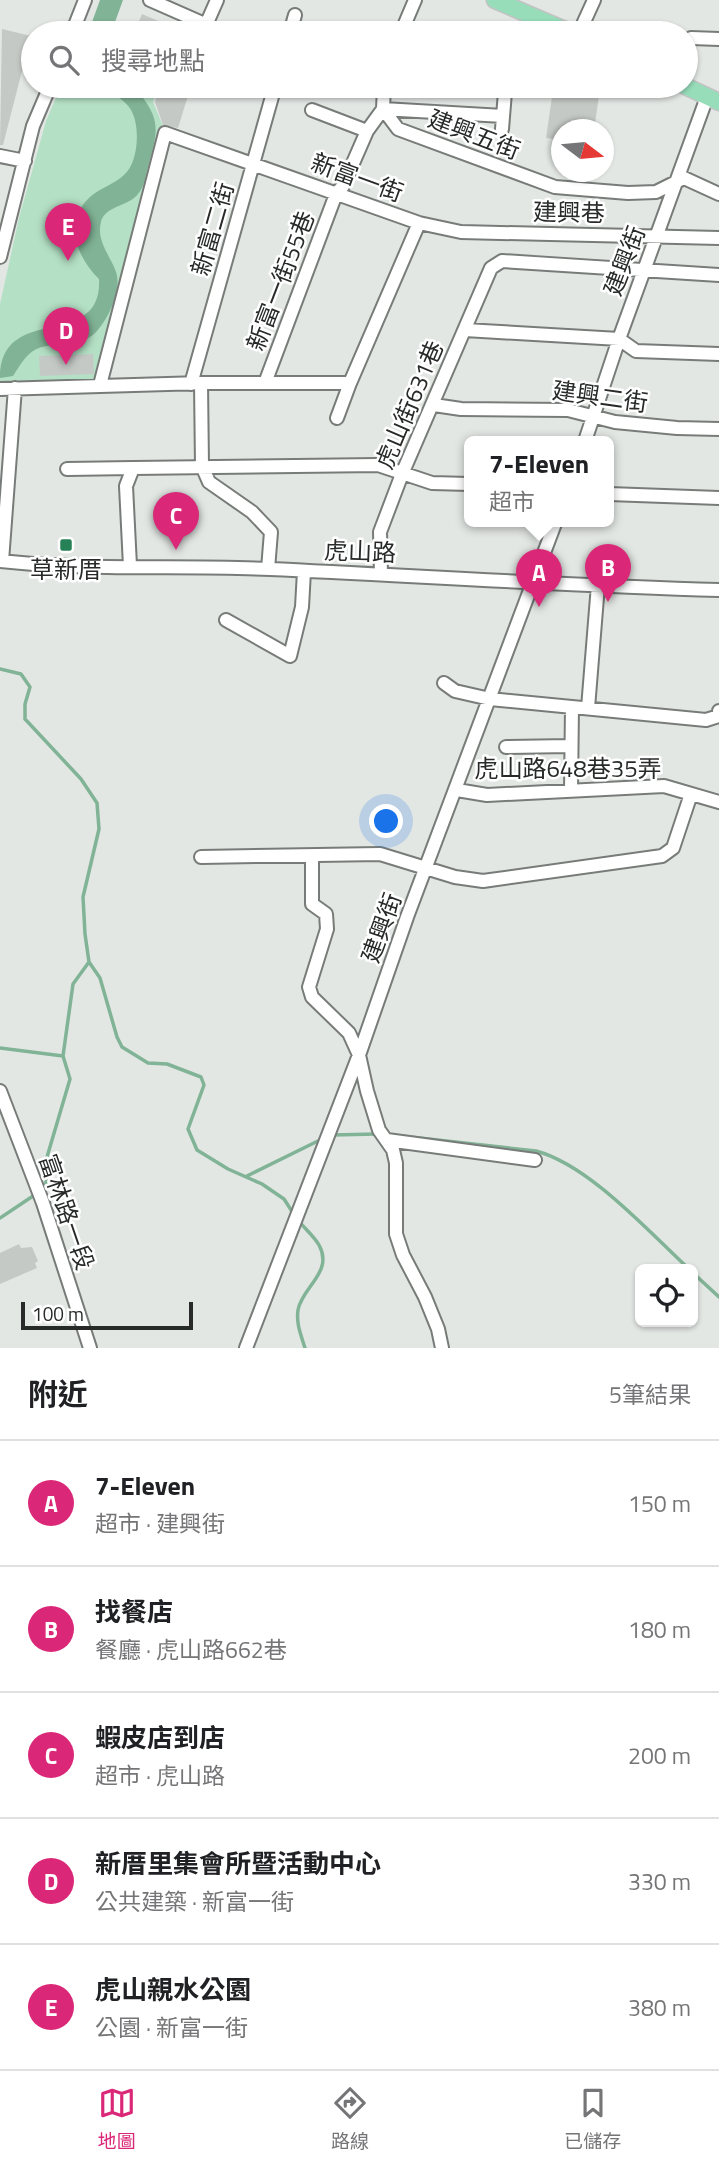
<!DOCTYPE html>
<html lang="zh-TW">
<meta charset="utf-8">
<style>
body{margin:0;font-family:"Titillium Web","Noto Sans TC",sans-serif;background:#f6f6f6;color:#202124}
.controls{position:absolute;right:21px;bottom:21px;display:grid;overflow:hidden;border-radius:10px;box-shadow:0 2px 5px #0004}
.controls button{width:63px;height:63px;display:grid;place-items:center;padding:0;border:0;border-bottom:2px solid #e0e0e0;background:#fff;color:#202124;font:35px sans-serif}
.compass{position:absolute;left:551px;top:119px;width:63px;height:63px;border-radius:50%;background:#fff;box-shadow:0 2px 5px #0004;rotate:106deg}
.scale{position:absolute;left:21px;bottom:18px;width:172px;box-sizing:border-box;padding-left:7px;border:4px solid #282a29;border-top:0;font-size:19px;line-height:24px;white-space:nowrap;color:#282a29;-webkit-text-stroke:5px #fff;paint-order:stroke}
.you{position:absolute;left:387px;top:822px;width:24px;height:24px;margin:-18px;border:5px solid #fff;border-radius:50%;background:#1a73e8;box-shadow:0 0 0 10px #1a73e833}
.badge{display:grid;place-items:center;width:46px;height:46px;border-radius:50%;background:#db2777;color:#fff;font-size:23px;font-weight:700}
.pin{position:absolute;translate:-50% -58px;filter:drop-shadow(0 2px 4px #0008)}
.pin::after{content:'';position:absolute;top:37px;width:24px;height:21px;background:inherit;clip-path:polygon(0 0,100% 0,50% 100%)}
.popup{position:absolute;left:464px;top:436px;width:150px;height:91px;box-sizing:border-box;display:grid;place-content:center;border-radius:10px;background:#fff;filter:drop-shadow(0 2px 5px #0005);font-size:23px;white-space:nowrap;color:#757577}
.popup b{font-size:26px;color:#202124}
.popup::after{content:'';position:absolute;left:50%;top:100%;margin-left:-14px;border:14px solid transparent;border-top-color:#fff}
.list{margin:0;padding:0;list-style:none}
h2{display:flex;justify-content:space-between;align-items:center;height:91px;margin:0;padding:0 28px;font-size:30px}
h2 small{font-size:23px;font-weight:400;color:#757577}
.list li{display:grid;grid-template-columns:46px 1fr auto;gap:21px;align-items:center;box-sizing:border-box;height:126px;padding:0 28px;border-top:2px solid #e0e0e0}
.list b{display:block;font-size:26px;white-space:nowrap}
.list p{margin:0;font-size:23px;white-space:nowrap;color:#757577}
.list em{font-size:23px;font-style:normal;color:#757577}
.icon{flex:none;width:38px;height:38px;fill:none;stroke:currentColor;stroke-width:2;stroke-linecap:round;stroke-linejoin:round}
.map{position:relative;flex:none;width:719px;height:1348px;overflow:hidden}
.search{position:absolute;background:#fff;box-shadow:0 2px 5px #0004;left:21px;right:21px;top:21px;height:77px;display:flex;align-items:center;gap:18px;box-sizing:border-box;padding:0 24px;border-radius:38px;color:#757577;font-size:26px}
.sheet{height:721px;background:#fff}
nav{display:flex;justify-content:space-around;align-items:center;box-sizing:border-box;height:98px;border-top:2px solid #e0e0e0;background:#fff;font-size:19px;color:#757577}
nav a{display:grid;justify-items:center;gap:4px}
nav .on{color:#db2777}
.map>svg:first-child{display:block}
</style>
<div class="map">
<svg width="719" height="1348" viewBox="0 0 719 1348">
<rect width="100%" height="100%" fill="#e3e7e4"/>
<path fill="#b4e0c5" d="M61,86H158L153,102L163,126L96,380L0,381V304L19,218L46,121Z"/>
<path fill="#81b396" d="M100,0H123L111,33H88Z
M103,86L134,87C163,120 158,130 147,170C145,180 143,191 134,198C124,206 104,208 101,222C96,241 110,255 116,272C122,289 109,318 97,331C79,351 52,339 33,351C24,357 19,367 13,376L0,378C0,301 103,352 99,279C77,258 63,222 89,198C100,187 120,183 129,169C139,154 140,121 129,107C123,99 111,92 103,86Z"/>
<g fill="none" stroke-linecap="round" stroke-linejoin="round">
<path stroke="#81b396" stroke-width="3.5" d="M0,669L21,674L30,687L25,704V719L81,779L97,803L99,829L83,897L85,934L89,962L100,978L117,1037L122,1047L148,1063L167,1064L201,1077L204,1085L188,1129L197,1150L228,1169L262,1184L284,1199L293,1213
M0,1048L63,1056
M332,1135L377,1134
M392,1135L536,1151C589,1165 648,1231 689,1269
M247,1176L322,1139
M41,1189L46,1183L47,1157L70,1079L63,1056L73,984L89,962
M0,1218L36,1194
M298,1220C304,1228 314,1236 319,1245C334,1272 302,1287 298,1310C296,1324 301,1335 305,1348
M693,1273L719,1297"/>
</g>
<path fill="#c5c9c6" d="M142,14L163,23L158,33H134Z
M2,29L31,36L3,145H0Z
M160,86H191L178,128L163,125L155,102Z
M553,90L599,96L594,130H562V140L546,138Z
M93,354L94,374L40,376L39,356Z
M19,1244L21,1248L32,1247L38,1261L35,1263L37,1268L0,1284V1253Z"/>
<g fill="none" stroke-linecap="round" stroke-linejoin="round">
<defs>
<path id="minor" d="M150,0L225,33
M206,25L217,0
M72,33L85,0
M290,33L295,15
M401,33L415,0
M532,33L539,19
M579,33L594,0
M691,38L719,39
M383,109L398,129L555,187L628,193L656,192L684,178L719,194
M383,109L503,116
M312,110L367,131
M502,129L505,92L508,86
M0,156L25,161
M0,257L33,126L50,86
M465,330L619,339L636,351L719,354
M201,383L202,466L209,482L252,512L271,532L268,569
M265,383L336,194L343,186L367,131L383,109L384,86
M191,384L275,86
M100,385L165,133L419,223L461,232L719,238
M0,389L201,383H350
M434,405L461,409L568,410L615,422L677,428L719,429
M337,418L350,383L419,223
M585,441L619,339L707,97
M67,469L133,468
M609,494L719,498
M0,561C89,571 180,565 270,569C419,576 569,586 719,590
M2,561L15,388
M130,566L126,486L133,468L378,465L432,483L469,484
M381,574L380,532L402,474L491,268L502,261L719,275
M226,620L290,656L302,607L304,571
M444,683L455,691L490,699L706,720L719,716V711
M588,708L598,585
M506,747L570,746
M457,790L487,795L664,786L719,802
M571,791L572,707
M312,856V904L326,914L327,929L309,987L312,997L349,1033L359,1055L367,1091L379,1130L393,1150L396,1163V1234L403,1255L425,1297L438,1329L442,1348
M201,857L380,854L455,877L483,881L662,856L673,848L691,794
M0,1091L43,1203L90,1348
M387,1140L535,1160
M246,1348L359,1055L407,917L556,521"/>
<path id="major" d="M495,0L572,33
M685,86L719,102"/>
</defs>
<use href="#minor" stroke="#787c79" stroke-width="16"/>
<use href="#major" stroke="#c3c3c3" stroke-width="19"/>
<use href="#minor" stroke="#fff" stroke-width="12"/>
<use href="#major" stroke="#97ddba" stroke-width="16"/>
</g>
<rect fill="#268156" stroke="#fff" stroke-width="2.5" x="59" y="538" width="14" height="14" rx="3.5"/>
<g text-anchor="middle" stroke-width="5" stroke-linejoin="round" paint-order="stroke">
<g font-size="24" fill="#282a29" stroke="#fff">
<text transform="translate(474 135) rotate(21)" y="8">建興五街</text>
<text transform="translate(357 178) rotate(20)" y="8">新富一街</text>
<text transform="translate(569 213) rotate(1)" y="8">建興巷</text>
<text transform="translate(213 229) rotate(-74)" y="8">新富二街</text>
<text transform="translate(625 261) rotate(-69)" y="8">建興街</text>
<text transform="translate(281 281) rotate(-69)" y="8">新富一街55巷</text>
<text transform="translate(600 397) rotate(8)" y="8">建興二街</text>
<text transform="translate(410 405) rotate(-67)" y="8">虎山街631巷</text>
<text transform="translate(360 552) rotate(2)" y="8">虎山路</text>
<text x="568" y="777">虎山路648巷35弄</text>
<text transform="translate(382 928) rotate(-70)" y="8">建興街</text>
<text transform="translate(66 1212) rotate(71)" y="8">富林路一段</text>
</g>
<g font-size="24" fill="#282a29" stroke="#fff">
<text x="66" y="578">草新厝</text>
</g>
</g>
</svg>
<div class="controls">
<button><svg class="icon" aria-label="locate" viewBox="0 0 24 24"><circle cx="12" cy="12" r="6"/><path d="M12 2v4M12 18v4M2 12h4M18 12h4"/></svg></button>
</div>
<svg class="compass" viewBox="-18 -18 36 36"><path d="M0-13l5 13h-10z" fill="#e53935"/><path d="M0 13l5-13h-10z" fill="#757577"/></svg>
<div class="scale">100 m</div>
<div class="you"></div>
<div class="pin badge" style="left:539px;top:607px">A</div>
<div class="popup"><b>7-Eleven</b>超市</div>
<div class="pin badge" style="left:608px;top:602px">B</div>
<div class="pin badge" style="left:176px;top:550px">C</div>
<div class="pin badge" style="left:66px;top:365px">D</div>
<div class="pin badge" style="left:68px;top:261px">E</div>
<div class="search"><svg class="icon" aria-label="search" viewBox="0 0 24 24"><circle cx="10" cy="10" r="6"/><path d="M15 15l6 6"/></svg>搜尋地點</div>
</div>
<section class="sheet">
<h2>附近<small>5筆結果</small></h2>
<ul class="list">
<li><span class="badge">A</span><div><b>7-Eleven</b><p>超市 · 建興街</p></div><em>150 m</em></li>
<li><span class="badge">B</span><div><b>找餐店</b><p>餐廳 · 虎山路662巷</p></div><em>180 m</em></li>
<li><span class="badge">C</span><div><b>蝦皮店到店</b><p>超市 · 虎山路</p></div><em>200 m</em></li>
<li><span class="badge">D</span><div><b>新厝里集會所暨活動中心</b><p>公共建築 · 新富一街</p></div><em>330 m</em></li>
<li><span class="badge">E</span><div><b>虎山親水公園</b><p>公園 · 新富一街</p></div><em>380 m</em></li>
</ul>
</section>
<nav>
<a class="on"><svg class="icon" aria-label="map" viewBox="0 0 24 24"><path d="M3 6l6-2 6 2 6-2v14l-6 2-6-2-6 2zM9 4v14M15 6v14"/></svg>地圖</a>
<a><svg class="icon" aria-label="directions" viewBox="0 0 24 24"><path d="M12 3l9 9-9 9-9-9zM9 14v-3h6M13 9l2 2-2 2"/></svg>路線</a>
<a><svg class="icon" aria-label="saved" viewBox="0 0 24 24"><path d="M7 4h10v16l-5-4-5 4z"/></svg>已儲存</a>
</nav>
